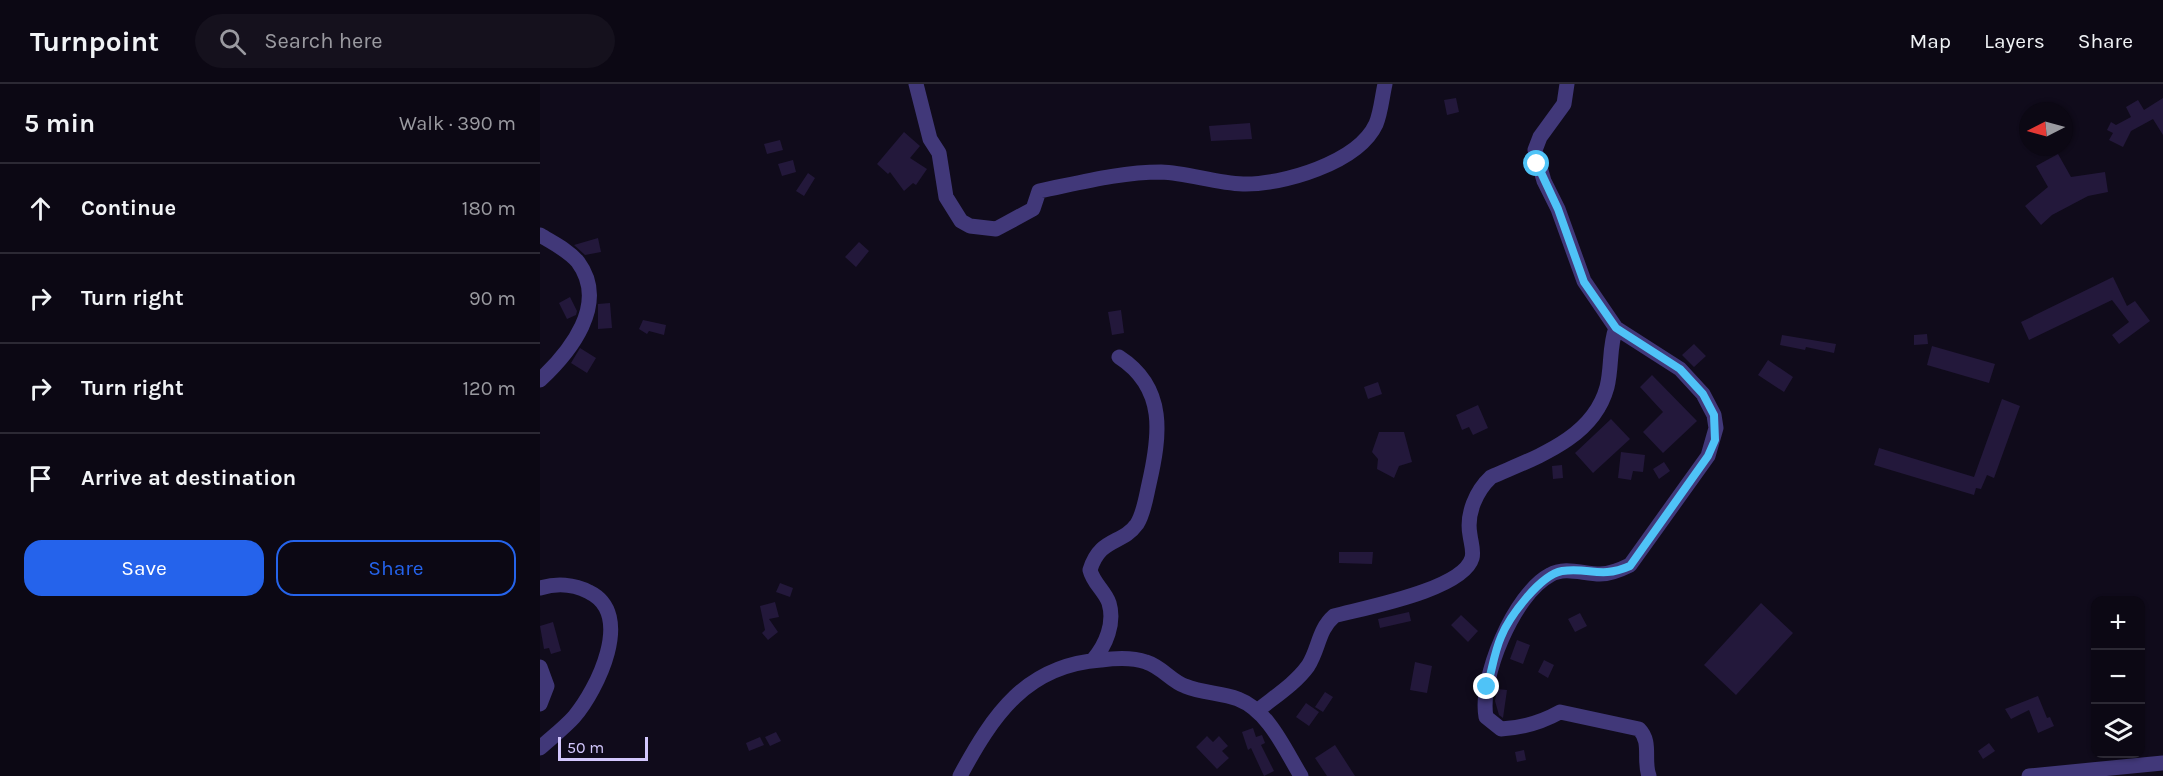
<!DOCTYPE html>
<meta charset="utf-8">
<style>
body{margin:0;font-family:Karla,sans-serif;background:#15111d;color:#f1f3f6}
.controls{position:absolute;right:18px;bottom:18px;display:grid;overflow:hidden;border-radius:12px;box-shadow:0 2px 4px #0004}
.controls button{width:54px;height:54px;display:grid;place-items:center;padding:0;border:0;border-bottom:2px solid #2c2934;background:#0c0814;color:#f1f3f6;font:30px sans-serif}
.compass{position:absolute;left:1479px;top:18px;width:54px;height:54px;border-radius:50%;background:#0c0814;box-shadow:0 2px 4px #0004;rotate:264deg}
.scale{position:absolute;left:18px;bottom:15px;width:90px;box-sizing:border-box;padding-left:6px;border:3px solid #d3c7fd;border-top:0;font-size:16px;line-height:21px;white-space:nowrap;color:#d3c7fd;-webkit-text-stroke:4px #100b1b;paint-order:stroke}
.stop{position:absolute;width:18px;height:18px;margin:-14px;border:4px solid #4fc3f7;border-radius:50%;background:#fff}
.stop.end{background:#4fc3f7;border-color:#fff;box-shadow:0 2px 6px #0008}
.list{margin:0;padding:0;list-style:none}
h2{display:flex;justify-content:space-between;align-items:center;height:78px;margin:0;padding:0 24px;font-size:26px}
h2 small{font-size:20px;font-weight:400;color:#9a9aa0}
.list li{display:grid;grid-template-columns:39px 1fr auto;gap:18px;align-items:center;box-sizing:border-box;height:90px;padding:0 24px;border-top:2px solid #2c2934}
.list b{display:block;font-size:22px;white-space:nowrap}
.list em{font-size:20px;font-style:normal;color:#9a9aa0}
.actions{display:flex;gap:12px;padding:18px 24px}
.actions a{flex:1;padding:14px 0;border:2px solid #2563eb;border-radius:18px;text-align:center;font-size:21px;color:#2563eb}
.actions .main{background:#2563eb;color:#fff}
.icon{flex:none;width:33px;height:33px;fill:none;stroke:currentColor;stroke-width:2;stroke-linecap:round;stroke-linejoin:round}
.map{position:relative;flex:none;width:1623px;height:692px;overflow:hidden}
header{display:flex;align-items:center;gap:36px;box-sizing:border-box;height:84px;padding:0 30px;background:#0c0814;border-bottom:2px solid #2c2934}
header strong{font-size:28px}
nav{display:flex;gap:33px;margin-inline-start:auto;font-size:21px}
.search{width:420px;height:54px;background:#15111d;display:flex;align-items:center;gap:15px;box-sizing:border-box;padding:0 21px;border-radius:33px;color:#9a9aa0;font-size:22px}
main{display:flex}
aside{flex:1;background:#0c0814}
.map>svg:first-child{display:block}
</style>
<header>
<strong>Turnpoint</strong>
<div class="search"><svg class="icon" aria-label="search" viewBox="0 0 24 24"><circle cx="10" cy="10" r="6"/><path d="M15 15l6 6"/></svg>Search here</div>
<nav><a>Map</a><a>Layers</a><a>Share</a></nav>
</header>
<main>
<aside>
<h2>5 min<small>Walk · 390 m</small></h2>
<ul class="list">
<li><svg class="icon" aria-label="ahead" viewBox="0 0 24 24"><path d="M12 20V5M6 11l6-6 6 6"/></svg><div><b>Continue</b></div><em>180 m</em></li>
<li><svg class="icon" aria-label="right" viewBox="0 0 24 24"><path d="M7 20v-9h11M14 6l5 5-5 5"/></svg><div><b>Turn right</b></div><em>90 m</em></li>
<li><svg class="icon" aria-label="right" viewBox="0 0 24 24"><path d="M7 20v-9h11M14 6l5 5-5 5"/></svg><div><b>Turn right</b></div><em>120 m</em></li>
<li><svg class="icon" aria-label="arrive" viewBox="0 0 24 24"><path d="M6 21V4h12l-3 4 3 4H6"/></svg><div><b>Arrive at destination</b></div></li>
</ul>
<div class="actions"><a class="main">Save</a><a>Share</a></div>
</aside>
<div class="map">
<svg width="1623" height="692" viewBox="0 0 1623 692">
<rect width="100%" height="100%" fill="#100b1b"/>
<path fill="#23183b" d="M916,14L919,28L907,31L904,16Z
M1623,14V51L1613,35L1591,47L1583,63L1569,56L1573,49L1567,46L1571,38L1576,41L1591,33L1586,23L1598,16L1604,26Z
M710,39L712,55L671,57L669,42Z
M364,48L380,62L370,74L387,85L376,101L373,99L364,107L350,88L348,90L337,80Z
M240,56L243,66L227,70L224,60Z
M1518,70L1531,93L1565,88L1568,108L1548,112L1512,131L1501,141L1485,122L1508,103L1496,82Z
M253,76L256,88L242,92L238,80Z
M268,89L275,94L264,112L256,107Z
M58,154L61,168L45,171L34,161Z
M319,158L329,167L316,183L305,173Z
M1573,193L1587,222L1595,217L1610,237L1579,260L1572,251L1589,238L1572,216L1489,256L1481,238Z
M30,213L37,227L36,231L27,235L19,219Z
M70,219L72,244L58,245V220Z
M581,226L584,249L572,251L568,228Z
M103,236L126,241L124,251L109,247L107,250L99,245Z
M1387,250L1388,260L1374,261V251Z
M1242,251L1296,260L1294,269L1266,263L1265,266L1240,261Z
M1154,260L1166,272L1154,283L1142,271Z
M1392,262L1455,280L1449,299L1387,281Z
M40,264L56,274L47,289L31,279Z
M1228,276L1253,293L1244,308L1218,291Z
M1112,291L1157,337L1123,369L1103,348L1123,328L1100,303Z
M838,298L842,310L828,315L824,303Z
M1462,315L1480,322L1454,394L1447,391L1441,405L1436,404L1434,411L1334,381L1339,364L1434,393Z
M938,321L948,344L933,351L929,343L922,346L916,331Z
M1071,335L1090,355L1053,389L1035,369Z
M839,348H864L872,378L859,382L854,394L837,385L838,375L832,368Z
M1081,368L1105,371L1103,388L1093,387L1091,396L1078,394Z
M1124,378L1130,387L1119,395L1113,385Z
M1022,381L1023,394L1013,395L1012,382Z
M799,468H833L832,480L799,479Z
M240,499L253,504L250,513L236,508Z
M235,518L239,533L229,535L238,548L228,556L222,549L225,546L220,522Z
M1221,519L1253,549L1196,611L1164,581Z
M869,528L871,537L840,544L838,535Z
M1040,529L1047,542L1035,548L1028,535Z
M921,531L938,547L928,558L911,541Z
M13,538L21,567L11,570L9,564L4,565L0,542Z
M977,556L990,561L983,580L970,575Z
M1004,576L1014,581L1008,594L998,588Z
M875,578L892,582L887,609L870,606Z
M957,605L967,606L963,634L959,631L955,617Z
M785,608L793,613L783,628L775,623Z
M1498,612L1507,634L1510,633L1514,642L1498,649L1489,626L1471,635L1465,625Z
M766,619L779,628L769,642L756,633Z
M713,644L716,653L722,651L725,659L721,661L734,687L724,692L711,664L708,666L702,648Z
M236,648L241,657L230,662L225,653Z
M667,652L673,658L679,652L688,662L682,667L689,674L677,685L656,663Z
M220,653L224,661L209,667L206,659Z
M1449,659L1455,667L1443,675L1438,667Z
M795,661L815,692H787L775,674Z
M984,666L986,676L977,678L975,668Z"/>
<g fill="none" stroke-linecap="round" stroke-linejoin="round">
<path stroke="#413879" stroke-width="15" d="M376,0L390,55L399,69L406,113L421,137L430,142L456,145L493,125L499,107C539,99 580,88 621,88C648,89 675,99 703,100C742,101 818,79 836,40C841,28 842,13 845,0
M1027,0L1024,20L1000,53L995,66L1004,97L1018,125L1044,197L1076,244L1140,285L1163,310L1174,331L1176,344L1168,372L1090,481C1080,486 1071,490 1060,490C1043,490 1025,482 1010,491C974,510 939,594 946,633L961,645C981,644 1002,638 1020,628L1099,645C1112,658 1103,676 1109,692
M0,151C13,159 28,166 38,178C69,220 30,268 0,296
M0,504C16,499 34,500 49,508C95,530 57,606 34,633C24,644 11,654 0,664
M553,576C566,561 575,539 569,519C565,507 553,499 550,486C560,453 582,461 597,440C604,429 606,413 609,400C620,352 627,304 579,273
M0,583L7,602L0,620
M717,627C734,613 755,600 768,582C779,565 778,546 794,532C823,524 923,506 932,474C934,467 931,459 930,451C926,430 936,407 951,393C996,373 1053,355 1067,303C1072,283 1069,262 1076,244
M420,692C453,631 486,581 561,576C576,574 592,573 606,578C622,583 631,597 645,602C662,609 681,609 698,615C729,627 745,666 761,692
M1489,692L1623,679"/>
</g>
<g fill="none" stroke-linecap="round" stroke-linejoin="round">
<path stroke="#4fc3f7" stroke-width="8" d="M947,603C952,587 954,569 961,553C969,533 1000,491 1022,487C1050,483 1060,495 1090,482L1168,372L1175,356L1174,331L1163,310L1140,285L1076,244L1044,198L1018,125L997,80"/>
</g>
</svg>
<div class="controls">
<button>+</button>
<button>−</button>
<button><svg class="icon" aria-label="layers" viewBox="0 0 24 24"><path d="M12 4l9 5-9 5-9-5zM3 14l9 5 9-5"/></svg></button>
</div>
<svg class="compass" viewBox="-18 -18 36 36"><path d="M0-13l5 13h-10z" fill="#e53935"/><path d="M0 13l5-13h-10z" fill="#9a9aa0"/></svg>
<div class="scale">50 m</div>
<div class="stop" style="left:997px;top:80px"></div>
<div class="stop end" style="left:947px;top:603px"></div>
</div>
</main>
